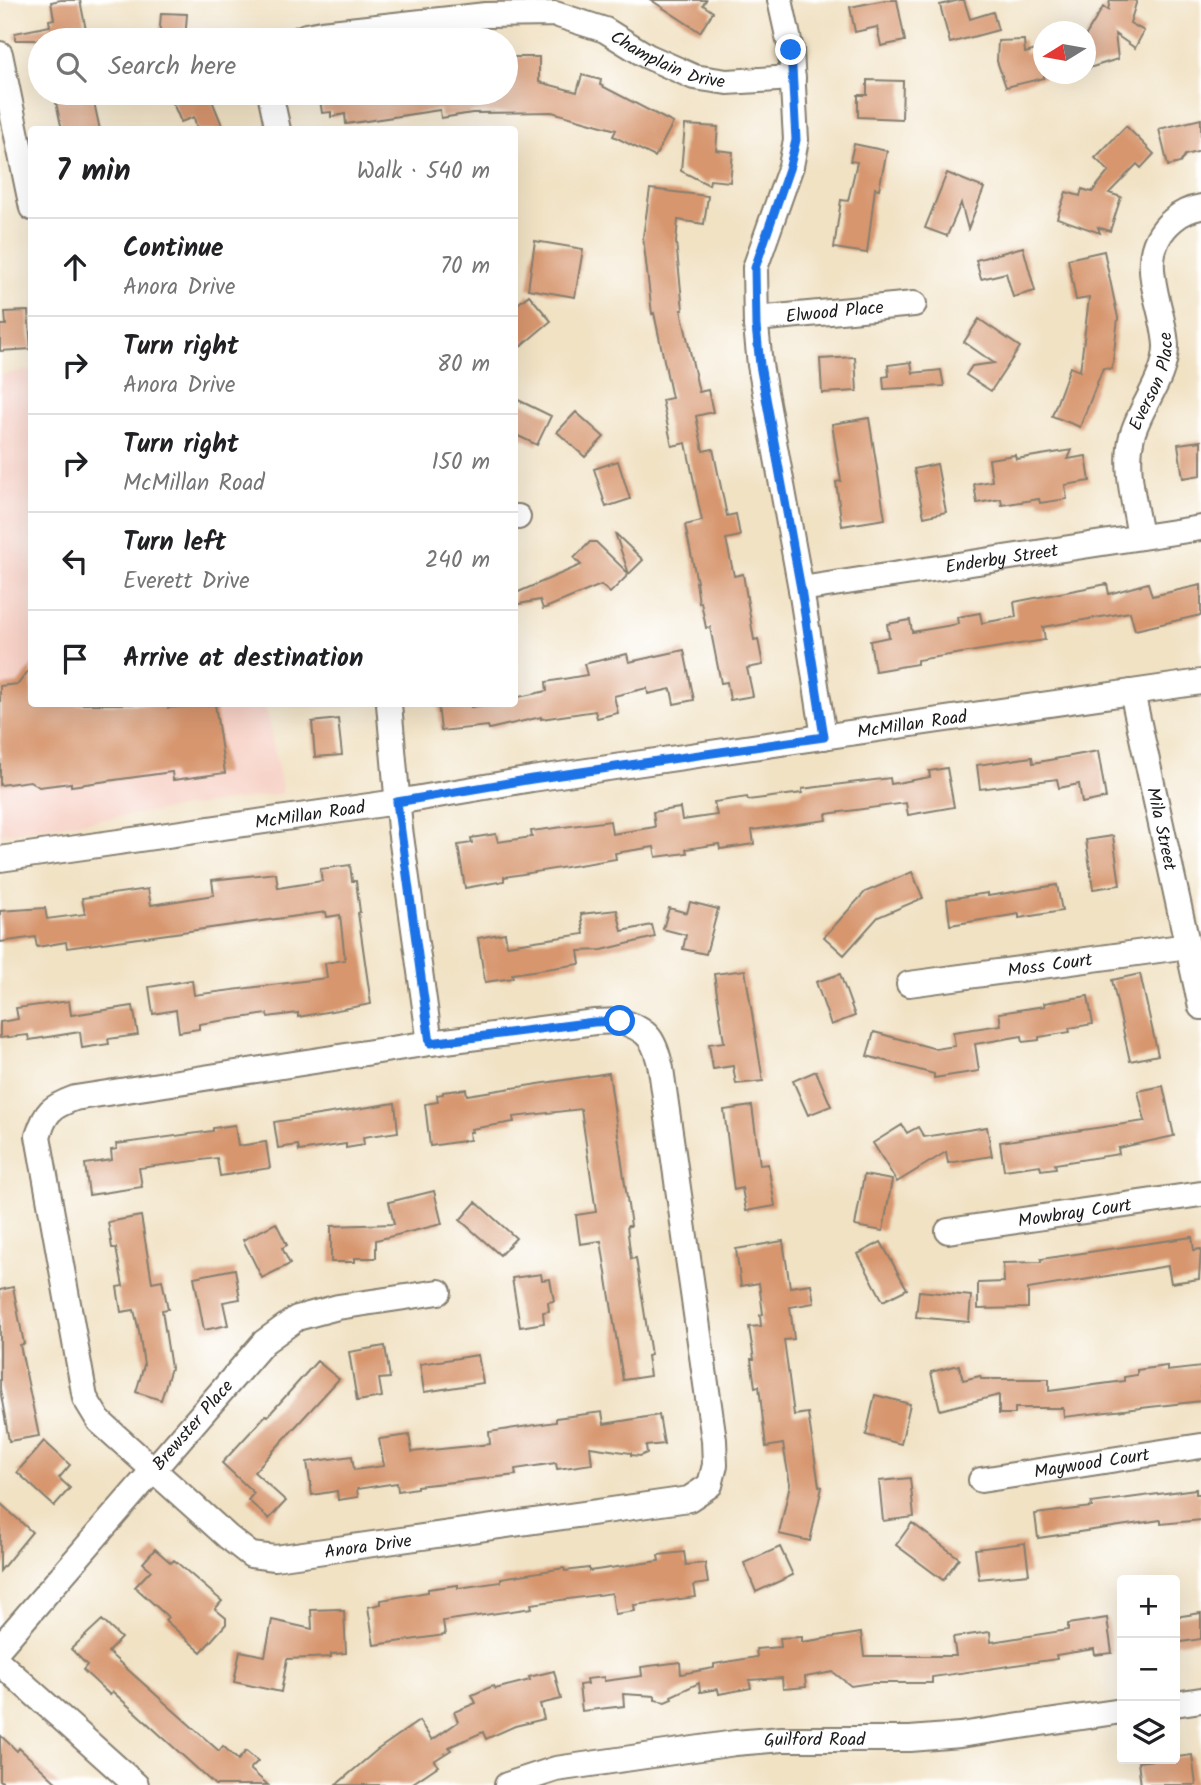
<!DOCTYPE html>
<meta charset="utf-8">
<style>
body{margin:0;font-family:Kalam,sans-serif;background:#f6f6f6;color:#202124}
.controls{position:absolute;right:21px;bottom:21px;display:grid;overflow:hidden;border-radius:7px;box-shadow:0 7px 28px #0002}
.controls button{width:63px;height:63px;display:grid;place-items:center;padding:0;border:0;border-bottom:2px solid #e0e0e0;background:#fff;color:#202124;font:35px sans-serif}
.compass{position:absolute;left:1033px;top:21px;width:63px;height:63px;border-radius:50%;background:#fff;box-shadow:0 7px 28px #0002;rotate:259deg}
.stop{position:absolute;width:21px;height:21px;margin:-16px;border:5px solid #1a73e8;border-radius:50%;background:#fff}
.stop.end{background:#1a73e8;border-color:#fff;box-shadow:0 2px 7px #0008}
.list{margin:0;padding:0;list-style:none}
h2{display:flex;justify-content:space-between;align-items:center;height:91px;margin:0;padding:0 28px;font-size:30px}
h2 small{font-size:23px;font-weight:400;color:#757577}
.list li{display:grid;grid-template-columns:46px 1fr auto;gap:21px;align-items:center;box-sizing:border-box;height:98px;padding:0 28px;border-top:2px solid #e0e0e0}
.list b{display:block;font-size:26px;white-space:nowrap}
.list p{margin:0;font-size:23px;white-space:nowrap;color:#757577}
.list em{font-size:23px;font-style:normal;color:#757577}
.icon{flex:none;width:38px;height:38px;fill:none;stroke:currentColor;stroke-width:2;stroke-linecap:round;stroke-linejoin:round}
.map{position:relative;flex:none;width:1201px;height:1785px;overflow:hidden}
.search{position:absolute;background:#fff;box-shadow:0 7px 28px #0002;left:28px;top:28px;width:490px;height:77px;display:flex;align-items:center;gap:18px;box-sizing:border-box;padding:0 24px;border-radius:38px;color:#757577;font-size:26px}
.panel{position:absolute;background:#fff;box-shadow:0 7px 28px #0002;left:28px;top:126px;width:490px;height:581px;border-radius:7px}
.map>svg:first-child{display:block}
</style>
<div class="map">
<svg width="1201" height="1785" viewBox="0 0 1201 1785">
<rect width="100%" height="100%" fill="#fff"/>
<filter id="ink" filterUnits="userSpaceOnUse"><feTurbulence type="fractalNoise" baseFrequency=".0143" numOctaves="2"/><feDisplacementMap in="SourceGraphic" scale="14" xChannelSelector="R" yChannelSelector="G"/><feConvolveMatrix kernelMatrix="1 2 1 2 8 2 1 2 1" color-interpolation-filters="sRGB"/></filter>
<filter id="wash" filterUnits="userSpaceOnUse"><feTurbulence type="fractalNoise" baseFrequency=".00686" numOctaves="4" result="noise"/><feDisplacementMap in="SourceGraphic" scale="28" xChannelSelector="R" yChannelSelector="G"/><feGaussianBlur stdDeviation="1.57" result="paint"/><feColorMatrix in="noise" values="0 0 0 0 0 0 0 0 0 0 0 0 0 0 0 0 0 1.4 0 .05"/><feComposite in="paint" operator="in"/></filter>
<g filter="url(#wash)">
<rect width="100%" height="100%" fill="#f1e2c4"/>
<path fill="#f7d1c6" d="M31,370L32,704H265L283,793L0,834V375Z"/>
<g id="blocks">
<path fill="#d7966e" d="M61,0H80L88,40H15V33L50,26L49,20L54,19L51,2Z
M651,0H706L703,5L713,12L700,32Z
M885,0H897L905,41L881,46L877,27L855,32L850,7Z
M960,0H964L970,19L993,12L998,30L950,43L940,5Z
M1110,0H1137L1130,23L1144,31L1135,48L1115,34L1118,59L1086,69V35L1103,7L1108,10Z
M161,13L187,14L185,40H159Z
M1024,40L1025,53L1044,48V78L1006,87L997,61L998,41Z
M512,57H539V82L577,92L582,75L601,80L600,85L673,123L655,157L613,136L616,130L552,112L472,113L441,118L440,110L346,124L345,114L331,117V112L322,113L319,93H506V86H512Z
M867,80L903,81L902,119L858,117V95H867Z
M54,93H92L100,130H62Z
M180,93H209L224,130H197L194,117L181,122L172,101L182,97Z
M1201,119V151L1185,155L1180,163L1168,166L1159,129Z
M685,125L718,127L716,150L733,152L730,182L710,180L709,185L681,171Z
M1126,126L1154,154L1141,168L1137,164L1109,193L1121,197L1110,231L1098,227L1100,233L1057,218L1066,192L1080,196L1082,189L1092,192L1109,171L1095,158Z
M854,144L887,151L879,189L875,188L867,253L834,248L841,200L848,201L857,162L850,161Z
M947,173L984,188L968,229L961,203L947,236L925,228Z
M650,189L708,196L704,224L678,220L676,242L683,310H681L699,392L708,390L713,412L696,416L703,451L713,449L727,516L736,514L740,536L726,539L734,576L743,574L754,640L758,639L763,665L747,668L753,696L730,700L727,682L721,683L710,627L706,628L701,602L699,603L696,582H697L685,525L702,521L686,443L672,446L662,400L672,398L654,313L652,314L643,237Z
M535,241L583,249L575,297L528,289Z
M1023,247L1035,291L1013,297L1006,273L981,279L976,260Z
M1104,251L1118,318L1112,369L1103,368L1080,427L1052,416L1070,367L1080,371L1089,298L1076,300L1068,259Z
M529,295L551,321L514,352V307Z
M28,311L31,349L0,351V325H6L5,312Z
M979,319L1020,347L991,391L966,375L972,366L994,363L964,342Z
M855,357L857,391L822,393L820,359Z
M911,362L913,373L941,370L944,386L884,389L883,377L889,376L888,365Z
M514,398L551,416L537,445L514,434Z
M576,412L604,437L585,457L557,432Z
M869,418L885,519L842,526L836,482L841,481L832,424Z
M1201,441V475L1183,478L1178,444Z
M1072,450L1068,459L1086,456L1090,481L1065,485L1067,499L1040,503L1039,499L1002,505L1001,499L977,503L974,484L992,481L989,459L1015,455L1016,459Z
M618,461L630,499L606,507L594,469Z
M937,464L946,512L924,517L914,469Z
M615,533L643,560L629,574Z
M590,542H596L629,574L610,593L601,585L543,609L540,600L514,605V594L581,565L574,558Z
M1148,583L1152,596L1201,585V615L1135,630L1130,612L1043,627L1045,640L917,660V664L875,671L870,641L889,637L887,624L910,620L912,632L958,624L957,617L980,613L982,623L1016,617L1014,602L1107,584L1109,594Z
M684,650L694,700L674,704L671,689L648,694L647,688L614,696L618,713L597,718L595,711L541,719V717L489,729L488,726L441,731L438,704H470L471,707L489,704H514V698L547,691L546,682L587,675L584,664L627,654L629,662Z
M32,666V704H167L168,708L215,704L225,773L173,780L172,772L71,786V783L39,787L30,781L0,785V686L18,684Z
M338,719L342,755L315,757L312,722Z
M1098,751L1106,798L1082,803L1079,784L1059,788L1057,779L980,789L977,765L1032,757L1033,763Z
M947,768L954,807L908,815L906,803L826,814L827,820L752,830L754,844L720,849L719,844L686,849L687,853L656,857L654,847L615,853L616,859L504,877V881L465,888L458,845L472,843L471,838L496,834L498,842L532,837L531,831L610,821L612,834L655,827L653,812L680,808L682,820L717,815L714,802L747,797L748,800L802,793V789L890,778L891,784L930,777L929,771Z
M1113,836L1120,885L1093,889L1086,840Z
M350,865L352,881H356L360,912L358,913L371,1004L298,1017V1013L268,1017L267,1014L199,1024V1029L179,1032L176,1010L153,1014L149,987L192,980L194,995L327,978L325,963L345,960L340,915L327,917L326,912L67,948L66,942L37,947L35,937L0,942V911L45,908L47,919L85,914L82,898L148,889L151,905L214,895L212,880L276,873L278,888L322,881L320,869Z
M912,872L923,898L878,917L844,955L824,937L865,892Z
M1057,885L1062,911L1019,918V914L950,925L947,899L988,893V896Z
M690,902L718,909L706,954L683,949L686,935L663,929L669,908L687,913Z
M617,910L622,931L652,925L655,937L602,950L578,951L580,964L512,974L513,978L485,982L478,938L505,933L507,945L584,934L581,914Z
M745,970L763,1081L736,1084L733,1066L713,1069L709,1044L724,1042L714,974Z
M840,974L855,1016L831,1025L816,982Z
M1140,974L1158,1055L1130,1061L1112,980Z
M1088,996L1093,1024L1069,1028L1070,1032L1039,1037V1040L1023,1042L1022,1036L975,1044L979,1071L934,1078V1074L867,1056L874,1032L936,1049L955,1046L953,1032L1001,1025L999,1013L1045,1006L1044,1003Z
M69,1001L71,1015L133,1006L138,1035L108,1039L109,1044L82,1048L80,1032L29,1040L28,1035L0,1038V1022L18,1019L16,1008Z
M816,1071L831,1106L808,1115L793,1081Z
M609,1073L631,1226H627L631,1259L636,1258L651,1355L647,1356L650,1376L623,1380L601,1241L580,1244L576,1215L596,1212L581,1109L513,1117L514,1122L471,1129L472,1132H469L470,1140L430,1146L425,1104L438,1102L437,1095L443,1094V1092L466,1089L467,1095Z
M1163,1086L1174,1136L1118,1148L1119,1154L1055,1164L1056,1168L1041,1170L1040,1165L1004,1170L1000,1142L1145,1121L1138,1091Z
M395,1103L398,1132L363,1137L364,1145L346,1148V1144L299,1151L298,1145L278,1148L274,1122Z
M752,1106L760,1165L768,1164L775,1206L746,1211L742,1188L734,1190L724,1110Z
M235,1125L238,1146L266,1142L270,1168L220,1176L217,1158L139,1168L142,1187L89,1195L85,1164L112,1160L111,1150L117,1149L116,1144L213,1131V1128Z
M902,1125L907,1133L918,1127L924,1137L987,1127L992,1156L948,1163L946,1152L897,1182L873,1143Z
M864,1175L892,1180L883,1231L855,1226Z
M434,1191L442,1224L376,1240V1258H355V1262H331V1226L394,1224L389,1202Z
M476,1202L516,1238L500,1255L460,1220Z
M141,1216L152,1282L162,1280L168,1309L162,1310L171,1368L161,1400L136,1392L144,1365L139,1331L134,1310L121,1312L117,1287L123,1286L116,1248H112L108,1222Z
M276,1223L287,1245L282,1248L290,1264L262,1278L243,1240Z
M1192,1237L1194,1250L1201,1249L1199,1279L1171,1283L1168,1266L1028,1289V1308L978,1309V1283L1004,1282L1003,1263L1041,1262V1259Z
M783,1241L790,1287L811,1284L814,1303L790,1307L794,1339L784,1340L794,1415L808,1413L819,1486L822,1487L810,1541L779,1534L790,1484L783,1444L766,1447L759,1386L755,1387L751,1359H754L749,1327L761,1326L760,1315L763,1314L759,1283L741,1286L736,1249Z
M881,1242L907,1289L883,1301L858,1254Z
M235,1269L240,1299L223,1302L228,1325L204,1330L194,1277Z
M541,1274L542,1280L550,1279L554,1301L548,1302L549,1311L543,1312L544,1323L520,1327L512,1278Z
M13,1287L24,1344L20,1345L39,1436L9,1441L0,1389V1290Z
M919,1291L971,1296L969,1322L916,1317Z
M385,1346L390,1378L379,1379L382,1397L357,1401L349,1352Z
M478,1355L483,1383L424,1392L420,1364Z
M317,1361L339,1379L254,1472L286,1501L269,1519L248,1500L254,1493L222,1463L266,1415L268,1416Z
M959,1365L963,1380L980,1376L981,1379H1049V1391L1124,1381V1377L1137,1375V1370L1167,1366V1371L1201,1367V1401L1064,1417L1063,1408H1015V1414H999V1395L940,1410L931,1372Z
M875,1395L910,1404L901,1444L866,1435Z
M602,1412L604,1424L659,1415L664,1444L646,1446L647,1453L640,1456L631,1455V1453L590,1447L592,1464L557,1469L556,1463L515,1469L516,1475L417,1486V1488L398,1491L397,1483L357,1489L358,1497L338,1500L337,1491L312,1495L307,1462L352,1456L354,1470L384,1466L379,1439L409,1435L412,1452L490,1444L489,1432L556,1422V1418Z
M44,1441L70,1465L59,1478L70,1488L54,1506L17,1472Z
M910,1478L914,1517L883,1521L879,1481Z
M1196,1489V1494H1201V1520L1161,1524V1520L1038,1538L1035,1514L1092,1507L1091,1503Z
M0,1503L32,1532L0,1571Z
M912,1523L959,1558L943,1580L896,1545Z
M1025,1543L1029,1574L979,1579L975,1549Z
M780,1547L793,1575L756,1592L744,1563Z
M155,1549L171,1563L174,1560L222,1601L215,1609L226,1618V1624L201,1652L165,1620L168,1617L135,1587L151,1570L143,1563Z
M684,1552L686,1565L705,1563L708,1583L694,1585L696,1597L634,1605L635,1611L615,1614L612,1593L531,1604L532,1608L443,1621L445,1635L374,1645L368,1607L381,1604V1600L428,1592V1589L458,1585V1588L501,1582V1578L564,1568L565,1571L589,1568V1571L659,1561L658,1555Z
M340,1609V1611H344L346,1653L331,1654V1657L287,1659L281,1692L234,1682L240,1651L265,1656L272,1620L312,1629L311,1610Z
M1201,1613V1639L1175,1643V1617Z
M1107,1618L1112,1653L1095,1655L1094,1649L1056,1655L1057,1659L932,1677V1683H871L851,1686L833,1672L805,1677L806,1687L783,1689L782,1678L749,1680L751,1688L719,1694L718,1689L700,1692L699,1683L671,1696L672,1699L665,1702L655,1700V1696L623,1694L624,1706L582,1711L579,1685L587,1684L586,1679L604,1677V1681L642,1676L641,1667L680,1662L681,1674L714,1668V1664L757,1657L756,1649L781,1647L780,1638L802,1637V1642L861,1633L864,1656H956L953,1637L990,1632L991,1642L1068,1630V1624Z
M102,1620L121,1638L108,1652L219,1751L223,1746L238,1760L246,1751L258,1761L250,1769L268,1785H215L113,1692L110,1695L83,1670L87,1665L71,1649Z
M554,1671L561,1699L540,1704L544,1719L515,1726L486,1739L483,1732L449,1747L451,1750L434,1761L438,1766L410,1785H336L377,1750L419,1721L432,1740L458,1722L454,1712L476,1703L472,1695L493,1686L495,1689L530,1680L529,1677Z
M0,1735L17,1751L19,1748L59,1785H6L0,1780Z
M1192,1755L1196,1785H1141L1138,1762Z"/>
</g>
</g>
<g filter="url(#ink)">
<use href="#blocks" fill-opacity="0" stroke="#867f70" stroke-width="2"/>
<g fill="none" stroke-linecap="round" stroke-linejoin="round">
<defs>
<g id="minor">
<path d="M780,0L791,50L796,140L791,166L755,268L756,326L760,365L801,589L824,737"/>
<path id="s1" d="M297,40L306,36L322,33L486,15L555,14L605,30L647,56L694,77L727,82L793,78"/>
<path d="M0,54L32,208"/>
<path d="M270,93L278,130"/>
<path id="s2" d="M756,319L914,304"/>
<path d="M514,517H518"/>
<path id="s3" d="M1140,537C1135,504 1124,468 1132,436C1140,406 1166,378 1166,346C1164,303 1131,255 1173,220C1181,213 1189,209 1201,207"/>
<path id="s4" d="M801,589L1201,528"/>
<path id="s5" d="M1132,692L1201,1007"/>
<path d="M389,704L400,829L430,1043"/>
<path id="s6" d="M0,859L397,802L532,779L1201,682"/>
<path id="s7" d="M909,984L1188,946"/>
<path d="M620,1021C649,1030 655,1040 661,1069L714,1440L715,1465L710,1485L689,1499L275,1558L251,1555L228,1537L99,1421L85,1398L38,1136C46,1111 51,1107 75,1098L430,1043L595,1022Z"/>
<path id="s8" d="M948,1231L1201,1194"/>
<path id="s9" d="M981,1480L1201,1446"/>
<path id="s10" d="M0,1647L264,1342L297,1318L338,1307L439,1292"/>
<path d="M0,1663L136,1785"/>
<path d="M1175,1704L1201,1700"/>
<path id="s11" d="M507,1785L556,1769L735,1743L782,1739H910L960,1735L1122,1711"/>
</g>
</defs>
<use href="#minor" stroke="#867f70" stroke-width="28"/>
<use href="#minor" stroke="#fff" stroke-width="24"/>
</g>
</g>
<g fill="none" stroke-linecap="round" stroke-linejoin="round" filter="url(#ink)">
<path stroke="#1a73e8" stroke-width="9" d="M620,1021L594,1022L430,1043L397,802L532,779L824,737L801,589L760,365L756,326L755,268L790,166L796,140L791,50"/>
</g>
<g text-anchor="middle" stroke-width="5" stroke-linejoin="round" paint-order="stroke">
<g font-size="18" fill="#1c1c1c" stroke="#fff">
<text dy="6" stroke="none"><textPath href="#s1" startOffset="383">Champlain Drive</textPath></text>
<text dy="6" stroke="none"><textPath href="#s2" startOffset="79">Elwood Place</textPath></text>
<text dy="6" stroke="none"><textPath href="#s3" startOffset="161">Everson Place</textPath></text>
<text dy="6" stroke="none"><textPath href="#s4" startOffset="203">Enderby Street</textPath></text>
<text dy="6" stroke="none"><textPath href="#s6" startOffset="922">McMillan Road</textPath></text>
<text dy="6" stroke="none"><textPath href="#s6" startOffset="313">McMillan Road</textPath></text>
<text dy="6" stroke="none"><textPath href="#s5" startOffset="140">Mila Street</textPath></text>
<text dy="6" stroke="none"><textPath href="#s7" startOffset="142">Moss Court</textPath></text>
<text dy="6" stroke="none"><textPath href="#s8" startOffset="128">Mowbray Court</textPath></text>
<text dy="6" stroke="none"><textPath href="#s10" startOffset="294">Brewster Place</textPath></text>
<text dy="6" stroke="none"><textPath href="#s9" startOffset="112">Maywood Court</textPath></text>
<text transform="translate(368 1546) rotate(-8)" y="6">Anora Drive</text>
<text dy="6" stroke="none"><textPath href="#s11" startOffset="312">Guilford Road</textPath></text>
</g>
</g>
</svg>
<div class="controls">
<button>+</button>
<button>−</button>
<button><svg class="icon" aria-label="layers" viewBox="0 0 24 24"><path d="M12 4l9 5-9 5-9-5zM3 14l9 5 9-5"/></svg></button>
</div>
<svg class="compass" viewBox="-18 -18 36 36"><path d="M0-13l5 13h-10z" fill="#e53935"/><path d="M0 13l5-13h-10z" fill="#757577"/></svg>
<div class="stop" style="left:620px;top:1021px"></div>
<div class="stop end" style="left:791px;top:50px"></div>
<div class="search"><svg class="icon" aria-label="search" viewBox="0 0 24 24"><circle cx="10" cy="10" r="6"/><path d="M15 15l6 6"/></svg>Search here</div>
<section class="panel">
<h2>7 min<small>Walk · 540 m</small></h2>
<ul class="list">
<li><svg class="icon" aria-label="ahead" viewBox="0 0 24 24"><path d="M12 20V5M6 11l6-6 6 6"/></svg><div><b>Continue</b><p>Anora Drive</p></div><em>70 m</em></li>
<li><svg class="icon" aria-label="right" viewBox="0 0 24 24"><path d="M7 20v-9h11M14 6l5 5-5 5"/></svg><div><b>Turn right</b><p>Anora Drive</p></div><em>80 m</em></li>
<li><svg class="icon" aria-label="right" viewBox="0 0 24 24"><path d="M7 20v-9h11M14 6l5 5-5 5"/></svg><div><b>Turn right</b><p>McMillan Road</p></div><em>150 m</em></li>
<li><svg class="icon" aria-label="left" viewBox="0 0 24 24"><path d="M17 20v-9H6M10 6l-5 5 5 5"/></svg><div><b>Turn left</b><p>Everett Drive</p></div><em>240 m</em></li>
<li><svg class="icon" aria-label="arrive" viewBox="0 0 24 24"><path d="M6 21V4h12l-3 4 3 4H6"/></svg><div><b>Arrive at destination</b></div></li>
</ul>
</section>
</div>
